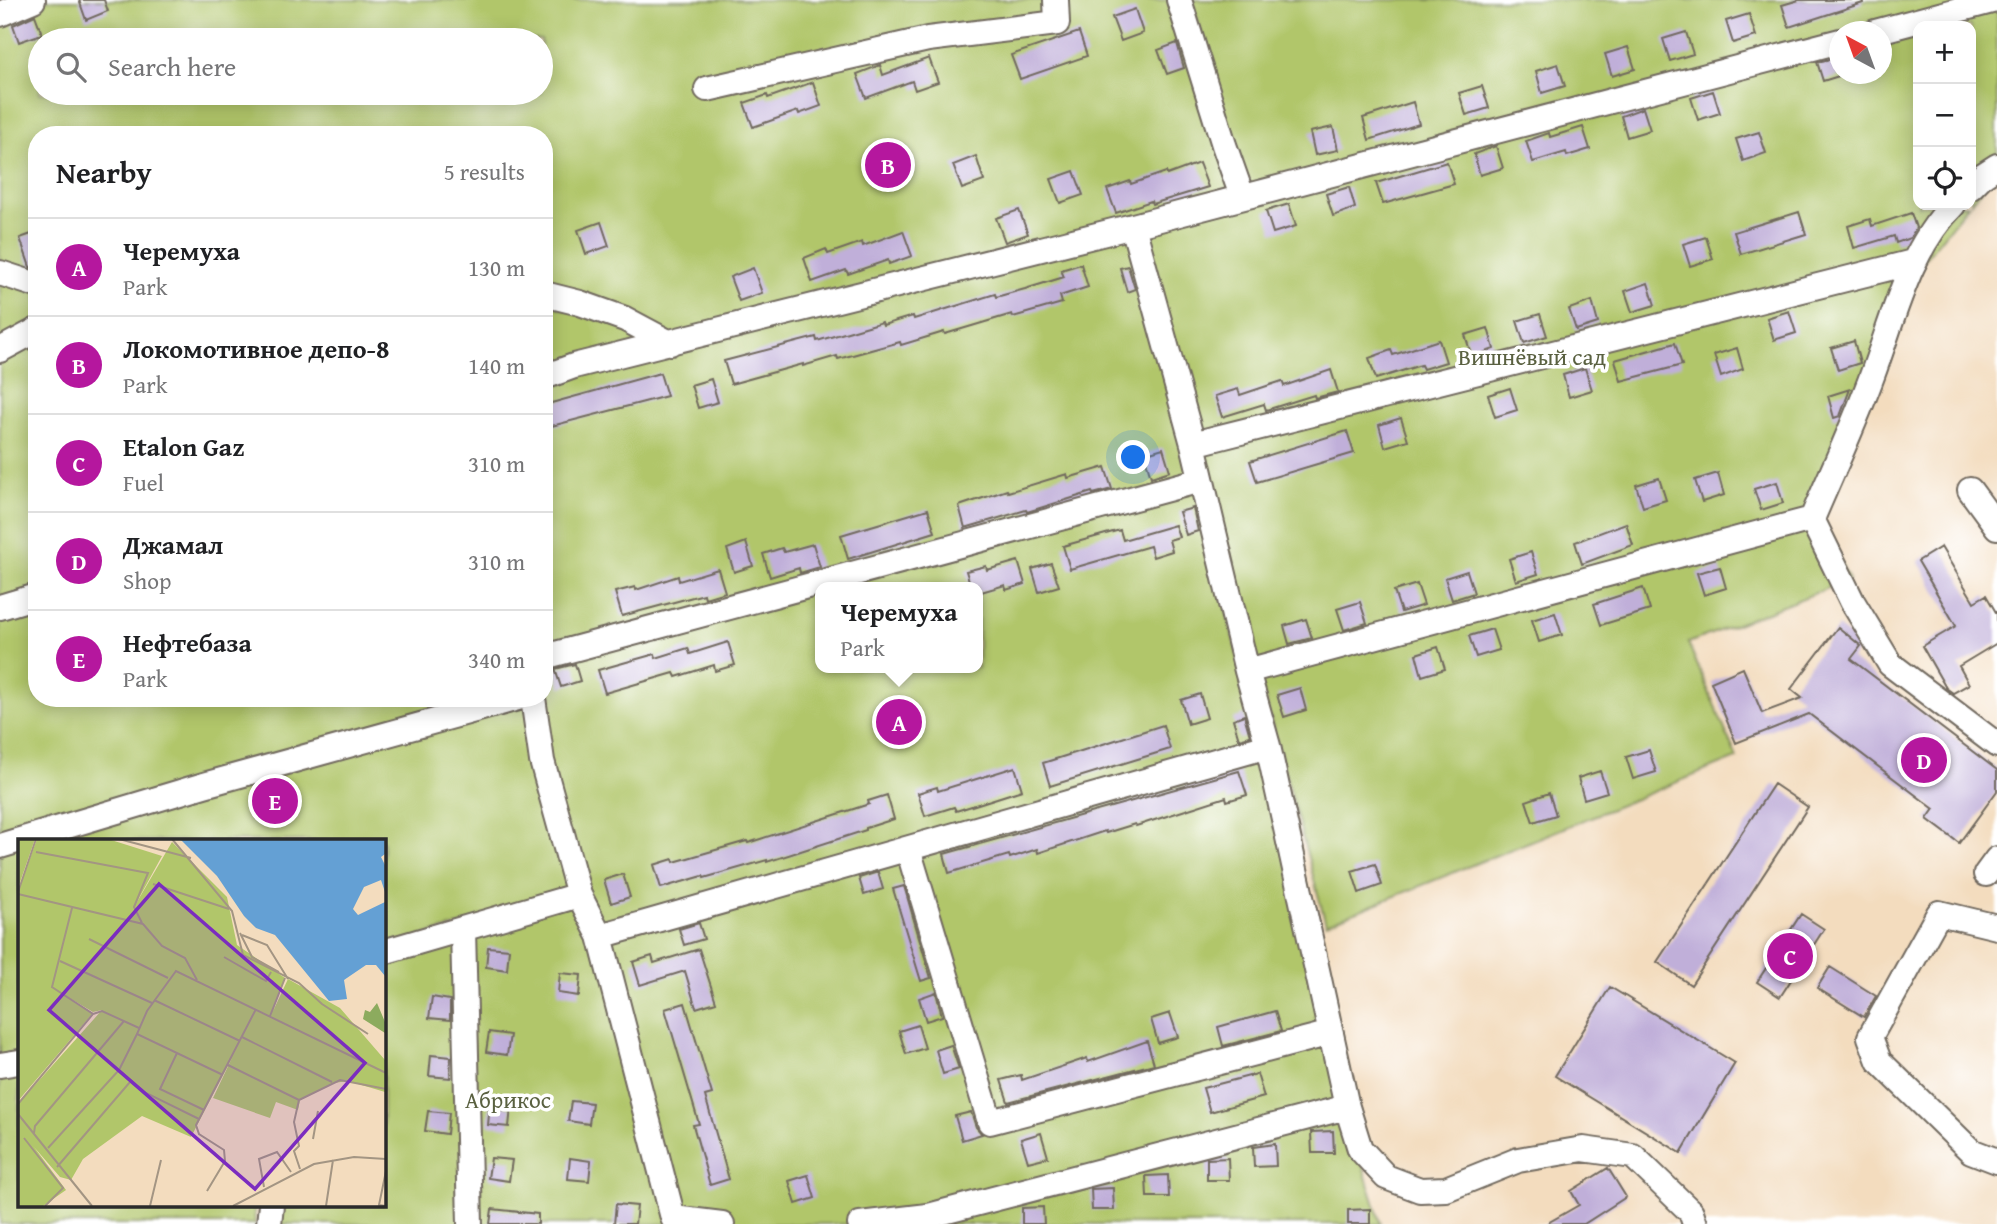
<!DOCTYPE html>
<meta charset="utf-8">
<style>
body{margin:0;font-family:"Gentium Book Plus",serif;background:#f6f6f6;color:#202124}
.controls{position:absolute;right:21px;top:21px;display:grid;overflow:hidden;border-radius:14px;box-shadow:0 4px 18px #0003}
.controls button{width:63px;height:63px;display:grid;place-items:center;padding:0;border:0;border-bottom:2px solid #e0e0e0;background:#fff;color:#202124;font:35px sans-serif}
.compass{position:absolute;left:1829px;top:21px;width:63px;height:63px;border-radius:50%;background:#fff;box-shadow:0 4px 18px #0003;rotate:319deg}
.you{position:absolute;left:1134px;top:458px;width:24px;height:24px;margin:-18px;border:5px solid #fff;border-radius:50%;background:#1a73e8;box-shadow:0 0 0 10px #1a73e833}
.badge{display:grid;place-items:center;width:46px;height:46px;border-radius:50%;background:#b5179e;color:#fff;font-size:23px;font-weight:700}
.pin{position:absolute;translate:-50% -50%;border:4px solid #fff;box-shadow:0 2px 7px #0006}
.popup{position:absolute;left:815px;top:582px;width:168px;height:91px;box-sizing:border-box;display:grid;place-content:center;border-radius:14px;background:#fff;filter:drop-shadow(0 2px 5px #0005);font-size:23px;white-space:nowrap;color:#757577}
.popup b{font-size:26px;color:#202124}
.popup::after{content:'';position:absolute;left:50%;top:100%;margin-left:-14px;border:14px solid transparent;border-top-color:#fff}
.list{margin:0;padding:0;list-style:none}
h2{display:flex;justify-content:space-between;align-items:center;height:91px;margin:0;padding:0 28px;font-size:30px}
h2 small{font-size:23px;font-weight:400;color:#757577}
.list li{display:grid;grid-template-columns:46px 1fr auto;gap:21px;align-items:center;box-sizing:border-box;height:98px;padding:0 28px;border-top:2px solid #e0e0e0}
.list b{display:block;font-size:26px;white-space:nowrap}
.list p{margin:0;font-size:23px;white-space:nowrap;color:#757577}
.list em{font-size:23px;font-style:normal;color:#757577}
.icon{flex:none;width:38px;height:38px;fill:none;stroke:currentColor;stroke-width:2;stroke-linecap:round;stroke-linejoin:round}
.map{position:relative;flex:none;width:1997px;height:1224px;overflow:hidden}
.search{position:absolute;background:#fff;box-shadow:0 4px 18px #0003;left:28px;top:28px;width:525px;height:77px;display:flex;align-items:center;gap:18px;box-sizing:border-box;padding:0 24px;border-radius:38px;color:#757577;font-size:26px}
.panel{position:absolute;background:#fff;box-shadow:0 4px 18px #0003;left:28px;top:126px;width:525px;height:581px;border-radius:28px}
.map>svg:first-child{display:block}
</style>
<div class="map">
<svg width="1997" height="1224" viewBox="0 0 1997 1224">
<rect width="100%" height="100%" fill="#fff"/>
<filter id="ink" filterUnits="userSpaceOnUse"><feTurbulence type="fractalNoise" baseFrequency=".0143" numOctaves="2"/><feDisplacementMap in="SourceGraphic" scale="14" xChannelSelector="R" yChannelSelector="G"/><feConvolveMatrix kernelMatrix="1 2 1 2 8 2 1 2 1" color-interpolation-filters="sRGB"/></filter>
<filter id="wash" filterUnits="userSpaceOnUse"><feTurbulence type="fractalNoise" baseFrequency=".00686" numOctaves="4" result="noise"/><feDisplacementMap in="SourceGraphic" scale="28" xChannelSelector="R" yChannelSelector="G"/><feGaussianBlur stdDeviation="1.57" result="paint"/><feColorMatrix in="noise" values="0 0 0 0 0 0 0 0 0 0 0 0 0 0 0 0 0 1.4 0 .05"/><feComposite in="paint" operator="in"/></filter>
<g filter="url(#wash)">
<rect width="100%" height="100%" fill="#f3dcbe"/>
<path fill="#b1c66a" stroke="#6e784a" stroke-width="2" fill-rule="evenodd" d="M0,0H1179L1241,195L674,336L544,290V135H37V282L0,273ZM40,40H541V93H40Z
M1192,0H1997V177L1988,181L1971,202V26H1918V205H1968L1923,261L1817,516L1849,580L1688,643L1737,758L1326,924L1138,230L1248,199ZM1840,32H1882V74H1840Z
M1133,226L1347,1107L860,1224H274L273,1205H383V961L579,895L542,761L544,698V379ZM820,587H978V668H820Z
M0,279L37,293V329L0,349Z
M544,303L658,336L544,373Z
M37,336V601L0,611V355Z
M37,606V698H529L575,893L383,947V841H19V1059L0,1063V616Z
M19,1069V1205H254L255,1224H0V1073Z
M1345,1110L1381,1224H923Z"/>
<g id="blocks">
<path fill="#c0afd9" d="M79,0H104L108,11L86,20Z
M1799,0H1862L1863,3L1789,27L1782,5Z
M1135,9L1143,33L1121,41L1112,17Z
M1749,14L1756,36L1733,43L1726,21Z
M35,15L42,34L19,42L13,25Z
M1079,32L1087,56L1020,79L1011,55Z
M1686,32L1693,54L1670,61L1663,39Z
M1177,43L1184,68L1167,74L1158,50Z
M1628,47L1635,69L1612,76L1605,54Z
M1839,57V76L1823,81L1817,62Z
M929,58L938,82L915,90L912,81L866,98L857,74L880,65L883,75Z
M1558,64L1565,86L1542,93L1536,71Z
M813,82L821,106L799,114L798,111L753,127L744,103L767,95L768,98Z
M1482,86L1489,108L1466,115L1459,93Z
M1713,91L1720,113L1698,120L1691,98Z
M1413,102L1419,124L1369,140L1363,118Z
M1643,108L1650,130L1627,137L1621,116Z
M1333,127L1338,150L1315,155L1310,132Z
M1583,127L1590,149L1567,156L1566,152L1533,162L1526,141L1549,133L1550,137Z
M1759,132L1766,153L1743,161L1736,139Z
M1496,146L1503,168L1480,175L1474,154Z
M976,156L984,181L962,189L953,165Z
M1447,162L1454,184L1383,204L1376,183Z
M1199,163L1208,187L1152,204L1151,201L1116,213L1107,189L1130,181L1131,184L1166,172L1167,175Z
M1074,171L1083,195L1060,203L1051,179Z
M1349,187L1355,208L1333,216L1326,194Z
M1289,204L1296,226L1273,233L1266,211Z
M1019,210L1028,234L1005,242L996,218Z
M1799,212L1806,234L1741,254L1734,232Z
M1911,213L1916,228L1910,238L1896,243L1894,236L1854,248L1848,226L1870,219L1872,226Z
M601,222L609,246L586,254L578,230Z
M903,231L912,256L889,264L888,260L848,274L846,270L812,282L804,258L826,249L828,254L862,242L863,246Z
M37,232V269L30,267L20,238Z
M1706,237L1713,259L1690,266L1683,244Z
M1081,264L1088,287L1060,296L1062,303L1013,317L1012,314L945,334L944,332L901,345L900,342L838,359L837,356L803,366V364L731,384L724,361L816,337L817,341L882,322L883,325L913,316L914,319L995,294L996,297L1025,289L1064,277L1061,270Z
M1128,266L1135,289L1127,292L1120,268Z
M753,268L762,293L739,301L730,277Z
M1648,283L1655,305L1632,312L1625,291Z
M1592,301L1598,323L1576,330L1569,309Z
M1789,311L1796,333L1774,340L1767,318Z
M1540,314L1547,336L1524,343L1517,321Z
M1488,328L1494,349L1472,357L1465,335Z
M1439,340L1446,362L1423,369L1421,365L1376,379L1369,358L1391,350L1393,355Z
M1854,341L1860,363L1838,370L1831,348Z
M1675,343L1682,365L1621,381L1615,360Z
M1737,348L1743,369L1721,377L1714,355Z
M1585,368L1592,390L1569,397L1563,375Z
M1331,370L1338,392L1315,398L1314,395L1266,410L1264,404L1222,417L1215,396L1238,389L1240,395L1282,381L1284,386Z
M660,373L667,396L544,428V405Z
M711,379L718,402L698,408L691,385Z
M1510,388L1517,410L1495,417L1488,395Z
M1850,389L1840,416L1834,418L1828,396Z
M1401,418L1408,440L1385,447L1379,425Z
M1347,431L1354,453L1257,482L1250,461Z
M1163,448L1170,471L1151,477L1144,454Z
M1105,467L1112,489L1093,494L1092,492L1027,512L1026,510L965,528L959,506L1007,490L1008,492L1067,474L1068,478Z
M1718,473L1724,495L1702,502L1695,480Z
M1659,478L1666,500L1643,507L1636,485Z
M1777,482L1783,503L1761,510L1754,489Z
M1193,508L1198,531L1186,535L1179,512Z
M928,509L935,532L848,559L841,535Z
M1626,523L1633,545L1582,564L1575,542Z
M1175,525L1179,537L1169,540L1172,551L1153,557L1150,546L1070,569L1063,546L1120,530L1123,540Z
M746,542L753,566L734,572L727,549Z
M813,544L820,567L800,573L799,568L770,577L763,554L782,548L784,552Z
M1941,547L1974,602L1986,595L1997,614V643L1959,666L1969,684L1953,693L1946,688L1922,646L1956,626L1918,561Z
M1531,552L1538,574L1516,581L1509,559Z
M1018,561L1025,584L1006,590L1005,585L978,593V587H971L966,571L986,566L987,570Z
M1051,563L1059,586L1039,592L1032,569Z
M1720,567L1726,588L1704,595L1697,573Z
M718,569L725,592L705,598L704,594L622,616L615,592L635,587L636,590L678,576L679,581Z
M1467,571L1474,593L1452,600L1445,578Z
M1417,584L1424,605L1401,612L1394,591Z
M1643,588L1650,610L1601,625L1594,604Z
M1360,602L1367,623L1344,630L1337,609Z
M1555,613L1562,635L1539,642L1532,620Z
M1306,619L1312,638L1289,644L1284,626Z
M1838,627L1861,646L1851,659L1997,770V791L1959,843L1927,819L1934,809L1809,714L1736,743L1711,682L1743,668L1762,713L1802,698L1791,689Z
M1492,629L1499,650L1476,657L1469,636Z
M728,642L735,665L715,671L714,665L676,677L674,673L605,693L598,670L655,654L656,658L688,648L690,654Z
M1438,647L1445,669L1422,676L1416,654Z
M575,664L580,681L561,687L555,669Z
M1300,688L1306,710L1284,717L1277,695Z
M1200,694L1207,718L1188,724L1181,700Z
M1244,715L1250,736L1239,739L1233,719Z
M1163,725L1170,749L1050,786L1043,763Z
M1649,750L1656,772L1633,779L1626,757Z
M1015,767L1022,790L956,811L954,807L925,816L918,793L937,787L938,791Z
M1239,771L1247,795L1227,801L1226,797L1136,826L1135,824L1106,833L1105,831L1038,853L1037,849L1010,858L1009,855L949,873L944,854Z
M1600,771L1607,792L1584,799L1578,778Z
M1774,784L1808,807L1691,985L1657,962Z
M1549,793L1556,815L1533,822L1526,801Z
M887,795L894,819L866,828V830L767,862V860L704,878L703,876L661,888L654,865L673,859L674,862L747,841L748,843L869,804L868,801Z
M1375,864L1382,885L1359,893L1352,871Z
M878,872L883,889L864,895L859,878Z
M623,874L630,897L611,903L604,880Z
M904,886L931,978L921,981L893,889Z
M1801,914L1824,929L1780,997L1757,982Z
M699,923L704,939L684,945L679,929Z
M488,947L509,949L507,970L486,967Z
M699,949L716,1002L696,1008L685,971L640,985L633,962L652,956L654,963Z
M1830,967L1876,996L1864,1017L1817,988Z
M560,973L581,975L579,996L558,993Z
M1610,987L1735,1063L1681,1153L1555,1076Z
M936,992L942,1016L926,1021L919,998Z
M432,997L450,1000V1020L429,1018Z
M685,1003L712,1094L705,1096L729,1179L710,1185L693,1125L699,1124L665,1009Z
M1275,1011L1281,1031L1223,1046L1218,1027Z
M1170,1013L1178,1037L1158,1043L1151,1019Z
M918,1025L925,1048L906,1054L899,1031Z
M489,1032L510,1035L507,1055L486,1052Z
M1147,1041L1154,1064L1008,1102L1001,1080L1021,1075L1022,1080L1087,1058L1088,1062Z
M951,1045L959,1069L943,1074L936,1050Z
M431,1055L451,1057L450,1078L429,1076Z
M1257,1074L1264,1097L1210,1112L1203,1088Z
M571,1101L592,1103L589,1124L568,1121Z
M490,1104L511,1107L509,1127L488,1125Z
M428,1111L449,1113L447,1134L425,1131Z
M971,1112L976,1127L982,1134L962,1140L955,1116Z
M1333,1131L1334,1153H1312L1311,1132Z
M1041,1133L1048,1157L1028,1162L1021,1139Z
M1275,1144L1276,1166L1254,1167L1253,1147Z
M491,1158L512,1160L509,1181L488,1178Z
M570,1158L591,1161L589,1181L568,1179Z
M1228,1158L1229,1180H1207V1159Z
M1608,1168L1626,1197L1584,1224H1546L1579,1205L1571,1191Z
M808,1175L815,1198L796,1204L789,1181Z
M1168,1175L1169,1197H1147L1146,1176Z
M1113,1188L1114,1210H1092L1091,1189Z
M616,1204L637,1206L635,1224H614Z
M1043,1207L1044,1224H1022V1208Z
M492,1209L538,1214V1224H490Z
M1370,1209V1224H1348V1210Z"/>
</g>
</g>
<g filter="url(#ink)">
<use href="#blocks" fill-opacity="0" stroke="#71695e" stroke-width="2"/>
<g fill="none" stroke-linecap="round" stroke-linejoin="round">
<defs>
<path id="minor" d="M1179,0L1224,145L1242,196
M0,14L33,0
M1875,32L1996,0
M707,89L928,39L1057,23L1056,0
M1971,187L1983,175L1997,166
M1953,205C1908,251 1894,317 1872,376C1854,425 1832,472 1812,519L1852,601L1890,664L1997,745
M1133,226L1193,444L1247,671L1268,746L1347,1107L1360,1149L1386,1177L1420,1190L1446,1189L1518,1160L1583,1149L1633,1156L1691,1212L1695,1224
M0,273L37,285
M544,294L580,303L625,319L670,343
M0,350L37,330
M544,377L574,366L1133,226L1840,41
M1193,444L1913,262
M1970,490L1997,527
M0,607L37,596
M544,657L1201,480
M1247,671L1812,519
M533,698L542,761L579,895L600,936L1268,746
M0,846L204,785L518,698
M908,849L990,1122L1331,1033
M1986,874L1997,859
M1997,927L1939,913L1870,1037L1879,1061L1971,1151L1997,1161
M463,929L470,1224
M600,936L673,1218L722,1224
M383,952L579,895
M0,1065L19,1062
M269,1224L271,1205
M860,1224L928,1216L1347,1107"/>
</defs>
<use href="#minor" stroke="#71695e" stroke-width="28"/>
<use href="#minor" stroke="#fff" stroke-width="24"/>
</g>
</g>
<g text-anchor="middle" stroke-width="7" stroke-linejoin="round" paint-order="stroke">
<g font-size="23" fill="#5a6141" stroke="#fff">
<text x="1532" y="365">Вишнёвый сад</text>
<text x="508" y="1108">Абрикос</text>
</g>
</g>
<g transform="translate(18 839)">
<rect width="368" height="368" fill="#f3dcbe"/>
<path d="M0,0H17L0,49ZM19,0H90L144,17L116,68L154,3L209,58L219,106L267,139L255,172L270,140L322,169L367,221V253L330,242L316,244L282,261L280,271L258,263L252,279L195,259L214,219L173,298L124,277L65,320L53,341L42,338L16,308L48,351L25,367H0V265L84,171L75,173L33,148L75,174L0,262V53Z" fill="#b1c66a"/>
<path d="M359,164L367,183V194L345,180L347,171L352,173Z" fill="#8cab5e"/>
<path d="M162,0H367V15L363,18L367,26V53L363,41L346,48L335,70L340,76L367,63V137L358,126H348L326,141L329,160L311,162L257,96L238,89L226,77L199,37Z" fill="#64a0d4"/>
<path fill="none" stroke="#a39583" stroke-width="2" d="M101,0L173,19M154,0L214,72L225,116L281,144L304,165L350,195M18,13L130,34L116,68L124,84M135,45L211,70M0,53L18,0M0,55L125,85L144,107L167,119L179,141M222,94L234,118L261,133M224,96L249,106L270,140M71,100L150,139M206,118L248,142L253,133M42,122L134,164M136,161L222,202M75,175L84,172L121,189M252,177L267,139M119,195L101,231L128,254L181,280M224,198L314,243M159,214L142,250L186,271M210,226L281,261M205,236L119,195L129,172L158,132L368,234M0,265L75,175L34,148L54,69M0,275L74,367M16,294L17,287L106,182M6,299L45,349L27,367M295,300L300,272M30,309L101,231M39,328L112,243M282,330L276,312L281,307L276,283L281,261L322,241L368,250M368,332L361,366L368,367M246,348L241,320L259,313L273,333M189,352L207,322L206,311L181,295L178,286L238,170M132,367L143,321M215,367L296,325L336,318L368,320M308,367L315,321"/>
<path fill="#7b2cbf" fill-opacity="0.15" stroke="#7b2cbf" stroke-width="3.5" d="M141,45L347,224L237,350L31,171Z"/>
<rect width="368" height="368" fill="none" stroke="#2b2b2b" stroke-width="3.5"/>
</g>
</svg>
<div class="controls">
<button>+</button>
<button>−</button>
<button><svg class="icon" aria-label="locate" viewBox="0 0 24 24"><circle cx="12" cy="12" r="6"/><path d="M12 2v4M12 18v4M2 12h4M18 12h4"/></svg></button>
</div>
<svg class="compass" viewBox="-18 -18 36 36"><path d="M0-13l5 13h-10z" fill="#e53935"/><path d="M0 13l5-13h-10z" fill="#757577"/></svg>
<div class="you"></div>
<div class="pin badge" style="left:899px;top:722px">A</div>
<div class="popup"><b>Черемуха</b>Park</div>
<div class="pin badge" style="left:888px;top:165px">B</div>
<div class="pin badge" style="left:1790px;top:956px">C</div>
<div class="pin badge" style="left:1924px;top:760px">D</div>
<div class="pin badge" style="left:275px;top:801px">E</div>
<div class="search"><svg class="icon" aria-label="search" viewBox="0 0 24 24"><circle cx="10" cy="10" r="6"/><path d="M15 15l6 6"/></svg>Search here</div>
<section class="panel">
<h2>Nearby<small>5 results</small></h2>
<ul class="list">
<li><span class="badge">A</span><div><b>Черемуха</b><p>Park</p></div><em>130 m</em></li>
<li><span class="badge">B</span><div><b>Локомотивное депо-8</b><p>Park</p></div><em>140 m</em></li>
<li><span class="badge">C</span><div><b>Etalon Gaz</b><p>Fuel</p></div><em>310 m</em></li>
<li><span class="badge">D</span><div><b>Джамал</b><p>Shop</p></div><em>310 m</em></li>
<li><span class="badge">E</span><div><b>Нефтебаза</b><p>Park</p></div><em>340 m</em></li>
</ul>
</section>
</div>
